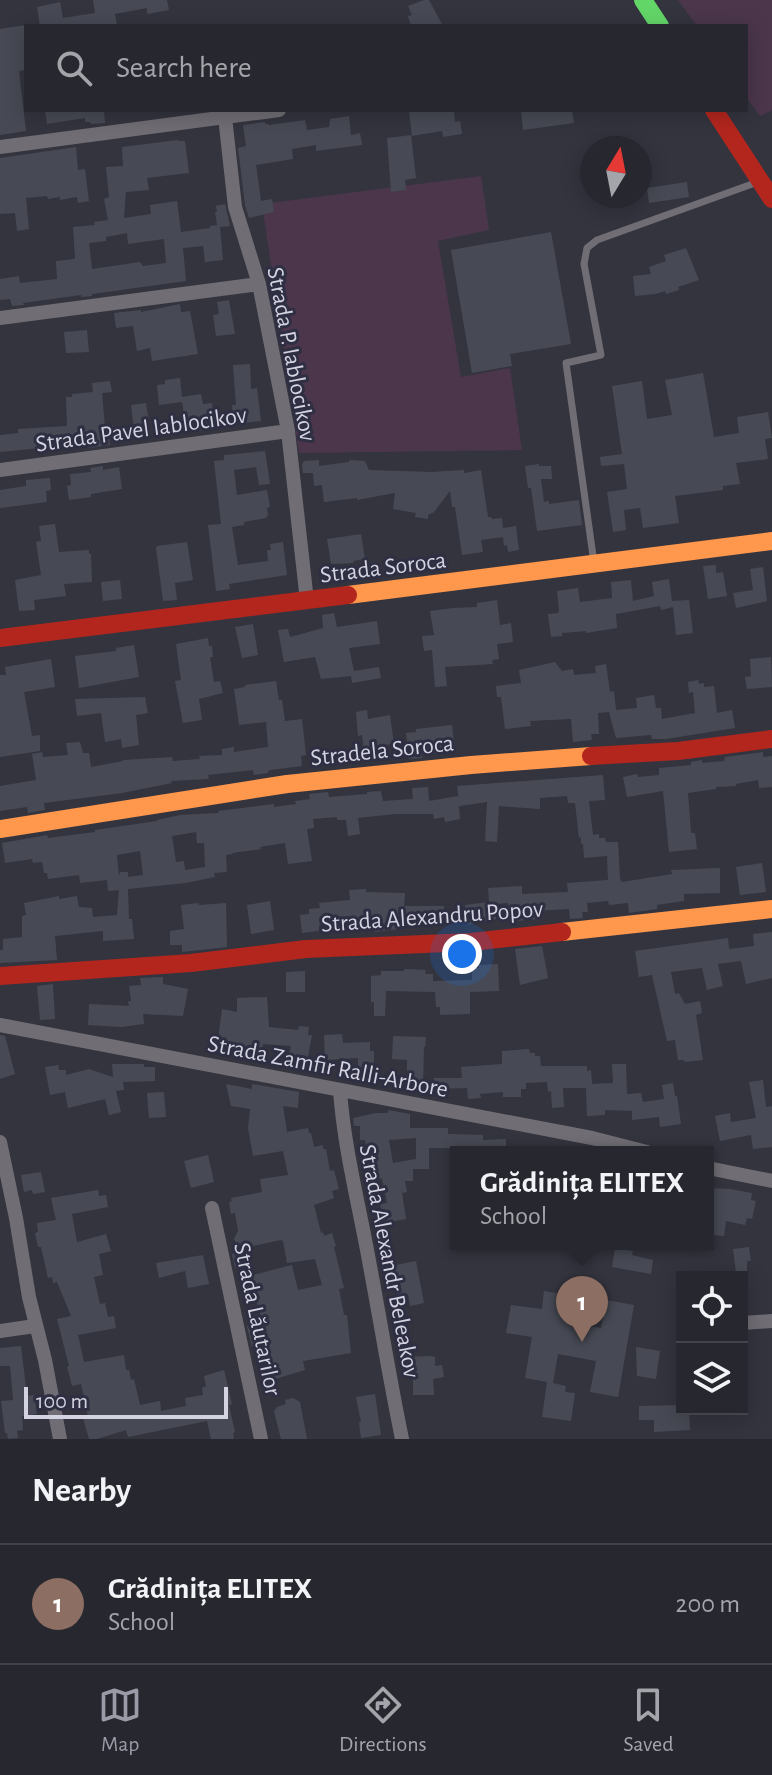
<!DOCTYPE html>
<meta charset="utf-8">
<style>
body{margin:0;font-family:"Alegreya Sans",sans-serif;background:#2f2f37;color:#f1f3f6}
.controls{position:absolute;right:24px;bottom:24px;display:grid;overflow:hidden;border-radius:0px;box-shadow:0 4px 20px #0003}
.controls button{width:72px;height:72px;display:grid;place-items:center;padding:0;border:0;border-bottom:2px solid #43444b;background:#27272f;color:#f1f3f6;font:40px sans-serif}
.compass{position:absolute;left:580px;top:136px;width:72px;height:72px;border-radius:50%;background:#27272f;box-shadow:0 4px 20px #0003;rotate:10deg}
.scale{position:absolute;left:24px;bottom:20px;width:204px;box-sizing:border-box;padding-left:8px;border:4px solid #d3d3e1;border-top:0;font-size:22px;line-height:28px;white-space:nowrap;color:#d3d3e1;-webkit-text-stroke:6px #2f2f43;paint-order:stroke}
.you{position:absolute;left:462px;top:954px;width:28px;height:28px;margin:-20px;border:6px solid #fff;border-radius:50%;background:#1a73e8;box-shadow:0 0 0 12px #1a73e833}
.badge{display:grid;place-items:center;width:52px;height:52px;border-radius:50%;background:#9b9ba8;color:#fff;font-size:26px;font-weight:700}
.pin{position:absolute;translate:-50% -66px;filter:drop-shadow(0 2px 4px #0008)}
.pin::after{content:'';position:absolute;top:42px;width:28px;height:24px;background:inherit;clip-path:polygon(0 0,100% 0,50% 100%)}
.popup{position:absolute;left:450px;top:1146px;width:264px;height:104px;box-sizing:border-box;display:grid;place-content:center;border-radius:0px;background:#27272f;filter:drop-shadow(0 2px 6px #0005);font-size:26px;white-space:nowrap;color:#a4a5aa}
.popup b{font-size:30px;color:#f1f3f6}
.popup::after{content:'';position:absolute;left:50%;top:100%;margin-left:-16px;border:16px solid transparent;border-top-color:#27272f}
.list{margin:0;padding:0;list-style:none}
h2{display:flex;justify-content:space-between;align-items:center;height:104px;margin:0;padding:0 32px;font-size:34px}
h2 small{font-size:26px;font-weight:400;color:#a4a5aa}
.list li{display:grid;grid-template-columns:52px 1fr auto;gap:24px;align-items:center;box-sizing:border-box;height:120px;padding:0 32px;border-top:2px solid #43444b}
.list b{display:block;font-size:30px;white-space:nowrap}
.list p{margin:0;font-size:26px;white-space:nowrap;color:#a4a5aa}
.list em{font-size:26px;font-style:normal;color:#a4a5aa}
.icon{flex:none;width:44px;height:44px;fill:none;stroke:currentColor;stroke-width:2;stroke-linecap:round;stroke-linejoin:round}
.map{position:relative;flex:none;width:772px;height:1439px;overflow:hidden}
.search{position:absolute;background:#27272f;box-shadow:0 4px 20px #0003;left:24px;right:24px;top:24px;height:88px;display:flex;align-items:center;gap:20px;box-sizing:border-box;padding:0 28px;border-radius:0px;color:#a4a5aa;font-size:30px}
.sheet{height:224px;background:#27272f}
nav{display:flex;justify-content:space-around;align-items:center;box-sizing:border-box;height:112px;border-top:2px solid #43444b;background:#27272f;font-size:22px;color:#a4a5aa}
nav a{display:grid;justify-items:center;gap:4px}
nav .on{color:#9b9ba8}
.map>svg:first-child{display:block}
</style>
<div class="map">
<svg width="772" height="1439" viewBox="0 0 772 1439">
<rect width="100%" height="100%" fill="#34343f"/>
<path fill="#4b364c" d="M678,0H772V110L760,116L746,97V26H697Z
M481,176L489,230L438,241L461,377L510,368L522,450L299,453L262,204Z"/>
<path fill="#474a54" fill-rule="evenodd" d="M93,0H167L169,10L147,14V8L115,14L117,26H40L37,7L60,2L63,18L95,13Z
M424,0H429L443,26H429L428,24L411,26L408,16L412,15L408,6Z
M26,25V70L19,71L26,131L0,135V29Z
M45,110H104L105,123L91,124L90,122H85V118L47,124Z
M409,110H454L455,122L460,121L462,134L443,137L442,131L412,136Z
M521,110H572L574,123L523,130Z
M349,116L351,135L360,133L362,145L316,151V145L292,149L293,159L256,165L261,201L272,199L274,212L249,218L245,205L238,148L246,146L243,125L265,122V124H268L269,125L305,120L307,130L329,127L330,119Z
M411,135L416,178L405,180L406,190L391,192L387,138Z
M178,140V141H185L189,173L147,178L149,190L126,192L124,218L151,214L150,205L177,201L181,232L210,228V226L217,225L215,212H217L216,206L225,204L230,226L220,227L223,260L205,262L203,246L183,248L186,281L92,294V296L81,297V295L23,303L24,305L12,306L10,299L0,300V279L19,276L20,283L57,279L56,261L74,259L75,258L73,227L95,225L94,222L108,220L104,199L109,197L106,167L123,166L122,147ZM127,233L128,244L164,239L166,263L143,266L140,262L92,269L89,243L106,241V237Z
M76,147L78,170L85,169L89,201L78,203L77,197L60,200V197L48,199L47,196L26,198L29,229L17,231L15,213L0,214V158Z
M687,182L689,197L649,203L647,188Z
M551,232L571,344L510,354L512,366L472,373L451,250Z
M686,248L699,280L678,287L679,290L666,294L665,291L656,294L635,296L633,276L651,274L649,267L666,261L664,255Z
M229,300L235,334L216,336L213,315L219,314L217,302Z
M180,304L181,312L190,311L198,354L152,361L150,348L137,351L133,326L116,328L114,313L141,310V312Z
M87,330L89,352L66,353L64,332Z
M250,364L251,389L257,388L261,421L234,424L232,405H236L233,365Z
M703,373L714,437L739,433L737,417L768,412L772,438L765,439L768,459L736,463L740,484L723,486V490L675,496L679,523L643,528L640,508L624,510L626,530L613,532L607,492L627,489L624,464L601,466L600,457L622,454L612,386L642,381L647,419L672,415L665,380Z
M180,378L182,397L201,394L203,404L212,403L213,414L203,415L204,430L187,432L182,402L159,405L157,385L165,384V380Z
M110,381L112,392L102,393L105,426L113,425L115,437L109,438L110,445L89,448L88,443L72,444V441L50,443L51,447L0,452V435L18,433V429L67,426L66,397H72V394L93,392L92,383Z
M146,403L151,435L135,437L131,405Z
M265,451L270,484L259,485L256,467L234,470L237,495L267,490L270,507L267,508L268,515L266,518L244,522V525L232,527L238,565L268,561L267,550H271L270,544L283,542L287,575L229,584L230,589L216,591L208,525L221,524L214,461L224,460V455Z
M319,460V466L349,462V460L365,461L369,470L431,472L464,470V473L481,470L488,517H491L492,519L502,518L503,528L516,526L519,550L508,552L507,545L504,546L503,537L481,540L483,552L462,555L455,507H452L450,491L434,512L428,515V519L415,517L416,513L393,509L395,493L357,500V498L324,502L322,485L314,486L313,473H303L302,465L304,461Z
M539,464V466H551L552,479H541L544,502L549,501V504L579,500L582,525L537,531L531,488H528L525,466Z
M103,466V470L119,467L122,489L91,494V497L69,500L67,486L71,485L70,474L91,472L90,468Z
M50,478L51,490L46,491L47,502L0,508V490L26,486V480Z
M55,524L59,552L89,550V554H91L92,582L64,584L66,596L34,600L35,610L19,611L15,580L41,575L36,542L41,541L39,526Z
M361,534L365,559L353,561L354,563L331,564L327,539Z
M187,542L193,580L175,583L177,600L163,601L156,548L157,546Z
M716,565V573L723,572L727,596L708,599L703,566Z
M763,567L767,601L736,608L733,593L753,590L750,569Z
M669,579L672,601L689,600L693,633L676,635L673,607L661,610L660,606L616,614L617,628L586,633V631L562,633V636L551,637L548,614L558,613L559,610L557,591L578,588L580,602L612,598L611,582L631,580L633,601L654,596L652,582Z
M120,580L122,599L103,601L101,582Z
M497,600L500,625L511,623L513,642L497,644L499,659L492,660L493,664L445,667L447,686L435,687L432,650L424,651L422,636L434,635L430,611L453,608L477,607V603Z
M334,613L337,627L377,621L380,644L349,648L354,671L379,667L381,678L352,683L351,676L321,679L315,657L284,662L278,630L288,629L290,637L323,628L322,615Z
M253,624L258,655L242,658L235,627Z
M208,638L209,646H212L213,657H210L214,682L220,681L223,693L199,699L202,720L183,723L175,681L181,680L176,644Z
M134,645L139,677L79,688L75,656L116,651V648Z
M771,657L772,687L747,689L745,677L751,676L750,659Z
M51,659L55,687L24,692L32,736L40,735V751L0,757V675H6L5,667Z
M555,662L562,671L573,669L574,675L596,673L595,666L606,664L610,692L614,691L616,710L637,708L636,698L654,695L656,708H661L662,719L695,713L693,692L689,693L688,682L698,680L699,684L704,683V687L714,686L717,713L732,710L735,728L666,739H652L651,735L616,738L609,712L598,713L599,734H591L592,740L573,742L571,719L530,721L531,726L505,729L501,697H497L496,686L521,683L519,670Z
M276,681L279,700H282L285,721L302,719L306,755L301,756L302,766L271,770L268,771V773L254,775L253,770L208,775L209,779L171,781L172,783L122,793L44,803L45,810L28,813L27,807L0,811V786L36,780L32,754L42,752L43,757L68,755L66,743L80,742L83,753H89L91,767L123,761V760L172,757L173,761L200,759L199,756L222,755V749L234,747V752L268,747L266,722L239,725L234,689L245,687V685Z
M145,697L148,713L136,715L139,745L122,748L121,739L105,742L101,713L77,716L75,699Z
M367,710L368,719L390,715L394,744L383,745L384,759L365,761L362,735L358,736L356,712Z
M452,725L455,752L422,755V758L409,759L406,733L416,732V729Z
M763,752V757L772,756V787L759,788L758,780L736,784V786L716,787V789L688,793L691,833H695L697,849L669,852L663,791L627,797L623,777L637,774L638,777L659,775V768L691,765V762L702,760V763L724,761L725,757Z
M603,775L605,800L589,801L593,835L599,834V838H605L606,842H618L620,879L622,882L672,874L671,870L720,868V893L684,894V901L657,905V909L629,913L628,903L609,905L608,901L587,903L588,912H582L583,918L570,919L569,909L535,911L536,919L516,921V917L510,918L508,903L496,904V919L467,925L465,905L489,902L488,888L522,886V894L568,892L567,883L608,880L607,856L584,858L583,844H581V837L579,838L575,803H568L567,796L540,798V809L499,806L497,842L485,841L487,802L460,806L459,807L460,819L445,822L444,817L434,819L433,814H396L358,818L360,834L348,836L346,820H337V817L313,819L314,828L307,829L312,861L288,864L285,843L260,847L261,849L232,853L233,854L226,855L227,872L214,873L215,877L186,883L128,889L129,919H132L134,939L103,941V931L55,936L57,960L0,963V950H3V939L22,937V916L26,915L24,903L59,896V899L77,896L79,907L92,908L93,917L117,915L119,890L108,891L107,880L80,883L79,875L48,879L47,873H44L42,862L33,863L32,859L5,863L2,843L47,835L48,838L95,832V830L157,821V820L180,815L219,813L218,811L274,804V807L296,804L295,801L310,799L309,794L328,792L329,797L367,794V792L381,791L383,801L413,799L412,788L428,787L429,801L458,796L459,800L457,786ZM196,832L197,843H204L205,867L185,870L184,861L176,862L172,836ZM140,851L143,875L128,877V872H120L119,876L117,855Z
M762,863L766,892L740,895L736,867Z
M366,889V892L405,893L404,906H444V924H423V921L399,923V929L374,932V925L346,927V922L319,925V931L302,933L300,915L309,914V909L320,908L319,903L350,900L349,890Z
M270,901L274,930L251,934L247,905Z
M199,903V905L226,903L227,947L182,952V945H170V931L184,929L181,905Z
M772,932V978L746,984L741,961L718,964L723,986L707,990L702,968L671,972L675,994L679,993L685,1004L700,1001L702,1013L696,1015L703,1060L685,1062L684,1060H678L675,1040L667,1041L652,975L639,977L635,951L728,938L729,949L754,946L753,934Z
M542,946L548,978L520,985L515,949Z
M498,964L499,991L470,992V1014L440,1015V1007H436L435,992L386,991L385,1016H374V1002H371V976L381,975V971H404V969L426,970L425,974H433V981L472,980V968H479V965Z
M305,971V992H286V972Z
M163,977V984L188,989L183,1016L143,1014L144,1024L121,1027L88,1025L89,1004L129,1006L128,1001H131L129,986L141,985L140,978Z
M53,984L55,1019L40,1020L37,986Z
M267,997L269,1027L298,1030L299,1026L309,1027L308,1035H312L306,1067L287,1063L291,1046L263,1044L261,1057L243,1054L244,1051L217,1047L222,1009L237,1012V998Z
M342,1034L343,1043L370,1042V1051H374V1073L362,1074V1068H358V1058L325,1060L324,1035Z
M0,1035L5,1036L15,1074L0,1079Z
M393,1036L426,1037L425,1047H424L423,1085L407,1084V1060L392,1059Z
M529,1049L530,1053H535V1056H540L541,1066H587V1071L591,1070L592,1084L613,1083L612,1064H626L627,1094L641,1093L643,1102L664,1099L662,1085L673,1083L675,1096H677L681,1124L660,1127L659,1117L632,1120V1111L605,1110V1115L587,1116L586,1088H563L564,1107L552,1108L551,1091L548,1092L547,1082L526,1083V1089H521V1097H503V1092L480,1094L481,1098L468,1099L467,1088L435,1089L434,1078H462L461,1067L502,1064V1051Z
M112,1064H144V1067H155V1081L123,1082L124,1090L116,1091L121,1112L109,1115L105,1099L68,1108L65,1092L50,1095L45,1067L58,1065L59,1070H66V1075L89,1069L113,1077Z
M763,1080L766,1107L772,1106V1147L753,1149L751,1135L720,1141L715,1116L730,1113L731,1122L756,1118L749,1082Z
M226,1084L252,1089V1084L299,1092L298,1108L283,1106L287,1132L308,1128L309,1133H311L314,1147L323,1145V1149H326L330,1171L334,1170L339,1189L332,1191L334,1198L314,1205L321,1233L323,1232L324,1236L332,1233L336,1246L334,1247L344,1288L339,1289L344,1315H347L351,1353L303,1361L305,1370L275,1379L265,1345L252,1347L247,1326L263,1323L249,1276L292,1265L298,1290L322,1285L315,1259L287,1263L283,1241L281,1240L248,1247L253,1267L250,1268L248,1265L235,1268L232,1254L241,1252L234,1239L238,1231L235,1213L231,1214L229,1202L232,1201L231,1198L262,1192L260,1179L288,1175L283,1151L253,1156L248,1128L250,1109L231,1106Z
M164,1092L166,1117L149,1118L147,1093Z
M388,1110L410,1114V1128H448V1134L483,1135V1140L506,1139V1152H463V1148H429V1169H413V1181H405L407,1192L402,1193L406,1219L384,1223L380,1204L387,1203L382,1178L372,1180L365,1140H360V1126H354L353,1118L376,1113H388ZM416,1138V1159L393,1163L389,1140Z
M208,1155L214,1182L191,1188L184,1161Z
M41,1172L45,1192L33,1194L32,1190L24,1192L21,1175Z
M708,1188L730,1189L752,1193L751,1200L756,1201L752,1219L747,1218L745,1225L726,1221L724,1236L711,1235L712,1221L708,1220Z
M98,1190L99,1196L106,1195L108,1207L72,1214L77,1242L106,1234L111,1251L99,1254L103,1275L94,1277L100,1304L105,1303L108,1317L114,1316L116,1328L78,1335L84,1362L124,1355L126,1370H129L131,1380L134,1379L140,1405L160,1401L161,1411L186,1406L185,1398L203,1395L202,1388L206,1386L204,1376L224,1370L232,1404L229,1405L235,1432L233,1433L234,1439H211L207,1421L128,1437L126,1430L97,1439H89L83,1418L88,1417L81,1384L72,1386L67,1367L69,1366L57,1319L71,1316L57,1282L53,1283L52,1277L48,1278L41,1247H38L35,1233L38,1232L37,1223L56,1220L51,1198Z
M749,1247L751,1261H747V1271L736,1273L733,1249Z
M615,1248L633,1251L632,1255L636,1256L653,1260L651,1274L612,1267Z
M203,1255L209,1284L188,1288L185,1271L159,1278L156,1263Z
M416,1261L424,1303L410,1306L408,1294L397,1296L391,1266Z
M544,1291L573,1296L569,1322L601,1328L606,1300L634,1305L618,1397L590,1392L596,1361L558,1354L553,1383L566,1386L565,1392L575,1393L571,1421L542,1417L547,1382L525,1378L532,1337L506,1333L511,1305L542,1309Z
M21,1346L27,1396L34,1395L37,1414L22,1416L23,1430L17,1431L18,1438L8,1439L7,1433H5L1,1401L13,1400V1398L10,1366H0V1348Z
M636,1347L660,1351L656,1379L637,1376Z
M430,1356L435,1357V1366L442,1365L444,1377L433,1379L434,1395H413V1370H408L407,1357Z
M375,1394L381,1435L361,1438L359,1423L361,1422L356,1397Z
M293,1398L300,1402L307,1439H281L274,1411L277,1407L286,1404L285,1400Z
M682,1405V1409H689L690,1430L654,1432V1420H639V1406Z"/>
<g fill="none" stroke-linecap="round" stroke-linejoin="round">
<path stroke="#706e74" stroke-width="7" d="M594,563L566,363L601,355L584,264L587,248L597,240L755,183"/>
<path stroke="#706e74" stroke-width="14" d="M225,117L235,207L259,284L288,431L307,601
M0,147L279,110
M0,318L259,284
M0,470L288,431
M0,1025L592,1138L647,1152
M340,1091C344,1145 357,1197 367,1250C379,1313 389,1376 402,1439
M0,1142L16,1218L29,1297L45,1360L60,1439
M708,1168L772,1181
M212,1208L261,1439
M742,1323L772,1321
M0,1331L35,1326"/>
<path stroke="#63d668" stroke-width="18" d="M643,0L660,26"/>
<path stroke="#ff974d" stroke-width="18" d="M348,595L772,541
M0,829L287,784L471,765L591,756
M562,932L772,909"/>
<path stroke="#b3261e" stroke-width="18" d="M714,110L772,199
M0,638L348,595
M591,756L678,751L772,739
M0,976L191,963L306,949L471,942L562,932"/>
</g>
<g text-anchor="middle" stroke-width="6" stroke-linejoin="round" paint-order="stroke">
<g font-size="24" fill="#d3d3e1" stroke="#2f2f43">
<text transform="translate(292 354) rotate(79)" y="8">Strada P. Iablocikov</text>
<text transform="translate(141 429) rotate(-8)" y="8">Strada Pavel Iablocikov</text>
<text transform="translate(383 567) rotate(-7)" y="8">Strada Soroca</text>
<text transform="translate(382 750) rotate(-6)" y="8">Stradela Sorocа</text>
<text transform="translate(432 916) rotate(-4)" y="8">Strada Alexandru Popov</text>
<text transform="translate(328 1066) rotate(11)" y="8">Strada Zamfir Ralli-Arbore</text>
<text transform="translate(390 1261) rotate(79)" y="8">Strada Alexandr Beleakov</text>
<text transform="translate(258 1319) rotate(78)" y="8">Strada Lăutarilor</text>
</g>
</g>
</svg>
<div class="controls">
<button><svg class="icon" aria-label="locate" viewBox="0 0 24 24"><circle cx="12" cy="12" r="6"/><path d="M12 2v4M12 18v4M2 12h4M18 12h4"/></svg></button>
<button><svg class="icon" aria-label="layers" viewBox="0 0 24 24"><path d="M12 4l9 5-9 5-9-5zM3 14l9 5 9-5"/></svg></button>
</div>
<svg class="compass" viewBox="-18 -18 36 36"><path d="M0-13l5 13h-10z" fill="#e53935"/><path d="M0 13l5-13h-10z" fill="#a4a5aa"/></svg>
<div class="scale">100 m</div>
<div class="you"></div>
<div class="pin badge" style="left:582px;top:1342px;background:#8d6e63">1</div>
<div class="popup"><b>Grădinița ELITEX</b>School</div>
<div class="search"><svg class="icon" aria-label="search" viewBox="0 0 24 24"><circle cx="10" cy="10" r="6"/><path d="M15 15l6 6"/></svg>Search here</div>
</div>
<section class="sheet">
<h2>Nearby<small></small></h2>
<ul class="list">
<li><span class="badge" style="background:#8d6e63">1</span><div><b>Grădinița ELITEX</b><p>School</p></div><em>200 m</em></li>
</ul>
</section>
<nav>
<a class="on"><svg class="icon" aria-label="map" viewBox="0 0 24 24"><path d="M3 6l6-2 6 2 6-2v14l-6 2-6-2-6 2zM9 4v14M15 6v14"/></svg>Map</a>
<a><svg class="icon" aria-label="directions" viewBox="0 0 24 24"><path d="M12 3l9 9-9 9-9-9zM9 14v-3h6M13 9l2 2-2 2"/></svg>Directions</a>
<a><svg class="icon" aria-label="saved" viewBox="0 0 24 24"><path d="M7 4h10v16l-5-4-5 4z"/></svg>Saved</a>
</nav>
